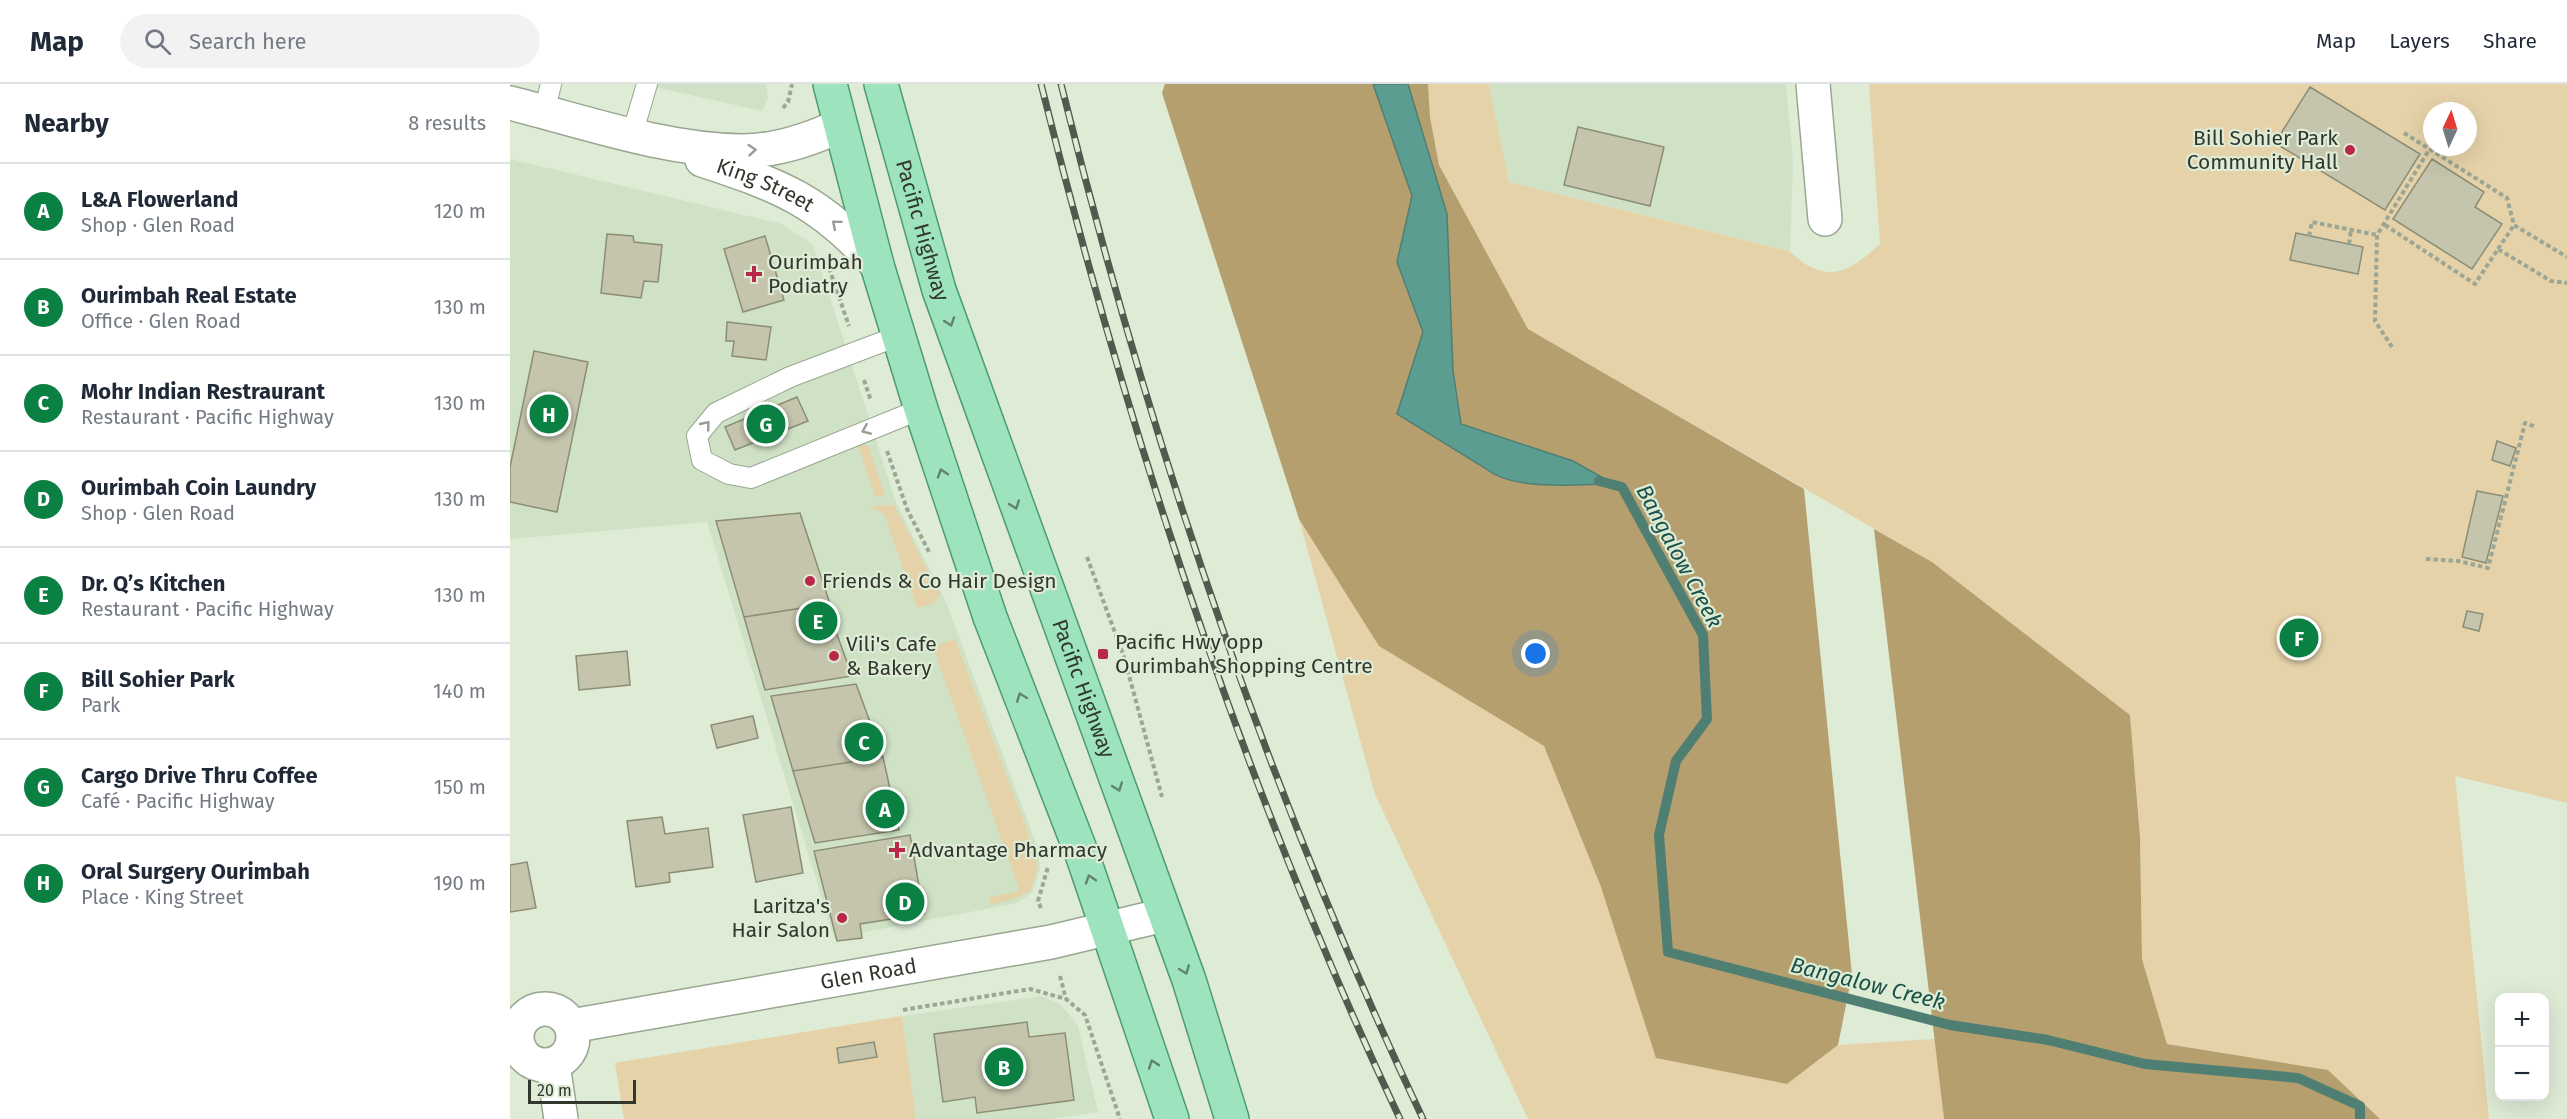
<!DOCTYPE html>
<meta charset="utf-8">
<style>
body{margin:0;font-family:"Fira Sans",sans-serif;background:#f2f2f3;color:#1f2937}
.controls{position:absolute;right:18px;bottom:18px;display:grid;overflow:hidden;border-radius:12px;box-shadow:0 6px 24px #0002}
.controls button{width:54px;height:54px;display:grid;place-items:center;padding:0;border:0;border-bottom:2px solid #e0e1e3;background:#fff;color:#1f2937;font:30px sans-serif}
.compass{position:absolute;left:1913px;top:18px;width:54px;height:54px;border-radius:50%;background:#fff;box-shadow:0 6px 24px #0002;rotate:4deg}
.scale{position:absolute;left:18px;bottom:15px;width:108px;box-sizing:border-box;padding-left:6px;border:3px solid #32372e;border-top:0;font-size:16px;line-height:21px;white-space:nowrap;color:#32372e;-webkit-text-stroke:4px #deebd5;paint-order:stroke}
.you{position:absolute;left:1026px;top:570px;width:21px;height:21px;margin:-15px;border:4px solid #fff;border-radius:50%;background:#1a73e8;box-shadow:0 0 0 9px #1a73e833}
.badge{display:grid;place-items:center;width:39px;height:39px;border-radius:50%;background:#0b8043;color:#fff;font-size:20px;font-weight:700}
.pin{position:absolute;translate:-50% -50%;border:3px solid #fff;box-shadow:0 2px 6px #0006}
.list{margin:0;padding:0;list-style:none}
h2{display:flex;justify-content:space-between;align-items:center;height:78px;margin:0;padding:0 24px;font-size:26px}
h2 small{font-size:20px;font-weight:400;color:#747a83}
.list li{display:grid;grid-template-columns:39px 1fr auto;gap:18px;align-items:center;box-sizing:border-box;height:96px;padding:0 24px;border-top:2px solid #e0e1e3}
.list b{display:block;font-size:22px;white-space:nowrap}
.list p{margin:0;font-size:20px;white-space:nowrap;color:#747a83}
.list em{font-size:20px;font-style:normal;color:#747a83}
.icon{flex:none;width:33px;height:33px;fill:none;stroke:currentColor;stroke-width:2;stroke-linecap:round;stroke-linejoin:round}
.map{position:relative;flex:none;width:2057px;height:1035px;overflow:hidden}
header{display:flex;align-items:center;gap:36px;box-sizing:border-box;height:84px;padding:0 30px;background:#fff;border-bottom:2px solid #e0e1e3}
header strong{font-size:28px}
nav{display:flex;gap:33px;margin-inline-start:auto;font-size:21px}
.search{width:420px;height:54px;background:#f2f2f3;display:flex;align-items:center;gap:15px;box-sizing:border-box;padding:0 21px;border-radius:33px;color:#747a83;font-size:22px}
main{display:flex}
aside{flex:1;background:#fff}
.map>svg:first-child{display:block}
</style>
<header>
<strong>Map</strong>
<div class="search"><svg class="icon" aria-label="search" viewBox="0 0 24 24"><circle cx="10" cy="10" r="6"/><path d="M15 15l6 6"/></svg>Search here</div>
<nav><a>Map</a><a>Layers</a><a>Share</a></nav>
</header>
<main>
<aside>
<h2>Nearby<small>8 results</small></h2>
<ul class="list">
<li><span class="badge">A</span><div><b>L&amp;A Flowerland</b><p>Shop · Glen Road</p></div><em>120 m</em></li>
<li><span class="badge">B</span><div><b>Ourimbah Real Estate</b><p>Office · Glen Road</p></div><em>130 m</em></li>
<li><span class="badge">C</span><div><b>Mohr Indian Restraurant</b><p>Restaurant · Pacific Highway</p></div><em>130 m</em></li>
<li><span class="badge">D</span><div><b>Ourimbah Coin Laundry</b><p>Shop · Glen Road</p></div><em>130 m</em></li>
<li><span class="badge">E</span><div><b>Dr. Q’s Kitchen</b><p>Restaurant · Pacific Highway</p></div><em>130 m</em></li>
<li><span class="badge">F</span><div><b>Bill Sohier Park</b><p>Park</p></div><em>140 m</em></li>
<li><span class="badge">G</span><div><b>Cargo Drive Thru Coffee</b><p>Café · Pacific Highway</p></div><em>150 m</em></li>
<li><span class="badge">H</span><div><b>Oral Surgery Ourimbah</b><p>Place · King Street</p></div><em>190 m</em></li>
</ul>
</aside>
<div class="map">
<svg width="2057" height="1035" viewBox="0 0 2057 1035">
<rect width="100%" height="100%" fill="#deebd5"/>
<path fill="#d0e2c5" d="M131,0H256L258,14L252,27Z
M979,0H1276L1283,77L1280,167L999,98Z
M0,75L272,140L303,161L386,418L436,518L528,765L530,785L523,808L507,819L324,854L197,438L0,455Z
M532,912L551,921L568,942L588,1028L542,1035H406L392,932Z"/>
<path fill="#e5d2a9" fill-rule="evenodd" d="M918,0H979L999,98L1279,167C1315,201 1338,190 1370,160L1359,0H2057V719L1945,692L1979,1035H1870L1818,986L1657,960L1632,875L1630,753L1620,631L1422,478L1018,245L929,81L920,33ZM1922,27H1958V63H1922Z
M348,361H358L375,412L365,413Z
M384,421L430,510L423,520L407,524L374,430L358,422Z
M789,435L870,562L1034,662L1091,803L1277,1000L1328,961L1425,955L1434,1035H1018L865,710Z
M445,555L525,767L527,786L521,806L507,814L480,821L479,813L506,808L509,805L423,563Z
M392,932L406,1035H114L105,979Z"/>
<path fill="#b59f6e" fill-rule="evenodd" d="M655,0H918L920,33L929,81L1018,245L1294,405L1342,891L1328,961L1277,1000L1146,974L1091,803L1034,662L869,562L789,435L652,9ZM1011,362L1063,377L1102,400H1020Z
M1364,445L1422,478L1620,631L1630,753L1632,875L1657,960L1818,986L1870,1035H1434Z"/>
<path fill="#5b9e91" stroke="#4f7f73" stroke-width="1.5" d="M863,0H898L937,130L943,287L951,340L1063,377L1104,400C1067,400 1004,408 975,384L887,330L913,248L887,178L902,112Z"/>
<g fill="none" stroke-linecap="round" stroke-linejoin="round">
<path stroke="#4f7f73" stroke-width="10" d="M1089,397L1112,403L1193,551L1197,635L1166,677L1149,751L1158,868L1440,941L1538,956L1635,980L1788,994L1850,1022V1035"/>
</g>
<path fill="#c4c5ac" stroke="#8c8d75" stroke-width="1.5" d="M1800,3L1910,70L1875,126L1765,59Z
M1068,43L1154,63L1140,122L1054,101Z
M1922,75L1974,108L1965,123L1992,140L1962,185L1883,135Z
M1786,149L1853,163L1848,190L1780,176Z
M97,150L123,152L124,158L152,161L148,198L134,197L131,214L91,209Z
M255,152L274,216L233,228L214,165Z
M217,238L261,243L256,276L222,272L224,257H216Z
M24,267L78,278L47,428L0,418V383Z
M287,313L298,337L225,366L215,343Z
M1987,357L2006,364L2000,382L1982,376Z
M1967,407L1993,412L1976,479L1952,473Z
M290,429L320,520L234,533L206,437Z
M316,520L342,592L255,606L234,533Z
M1957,527L1973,530L1969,547L1953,543Z
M117,567L120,601L69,606L66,572Z
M346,600L373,673L283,687L261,612Z
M243,632L248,654L207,664L201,641Z
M373,673L389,746L305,759L283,687Z
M281,723L293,789L246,798L233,731Z
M152,733L155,750L198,744L203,783L159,789L160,798L126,803L117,737Z
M400,751L414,830L350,840L352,854L327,857L304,767Z
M17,778L26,824L0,828V781Z
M517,938L519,953L555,949L564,1016L467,1029L465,1013L433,1018L424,950Z
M364,958L367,973L329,979L327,964Z"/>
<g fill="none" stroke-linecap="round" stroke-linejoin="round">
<defs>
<path id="lane" d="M34,28L41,0
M122,51L137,0
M388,252L280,293L206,329L187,352L192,376L219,390L241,394L411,325"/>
<g id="street">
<path d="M1303,0L1315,135"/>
<path d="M0,19C75,38 154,66 232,67C266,67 299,56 329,42"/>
<path id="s1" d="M192,76C271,102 311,117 367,181"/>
<circle cx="35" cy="953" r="28"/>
<path id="s2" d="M61,942L541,858L654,831"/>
<path d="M43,980L51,1035"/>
</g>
<g id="primary">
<path d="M320,0L367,181L411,325L480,533L573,773L662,1035"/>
<path id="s3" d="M371,0L429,206L679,896L722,1035"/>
</g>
</defs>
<use href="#lane" stroke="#99a691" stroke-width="22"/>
<use href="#street" stroke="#99a691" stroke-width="36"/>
<use href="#primary" stroke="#4d9b6e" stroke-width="36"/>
<path stroke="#9ca695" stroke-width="4" stroke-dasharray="4.5 3" stroke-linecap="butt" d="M273,24L278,18L282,0
M1894,49L1997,114L2004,141L2057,173
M1875,141L1965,200L1988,165L2041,197L2057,199
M1799,152L1802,138L1867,151
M1839,160L1841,146
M1988,165L2004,141
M319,184L339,242
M1882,263L1865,237L1867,151L1919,66
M354,296L361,317
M377,367L397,425L419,468
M577,473L614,573L652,713
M1916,475L1948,477L1978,484L2015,339L2026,343
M531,824L528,817L538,783
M550,892L556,915
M393,926L520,905L556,915L575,931L610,1035"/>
<use href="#lane" stroke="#fff" stroke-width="20"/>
<use href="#street" stroke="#fff" stroke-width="33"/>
<use href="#primary" stroke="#9de3bd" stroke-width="33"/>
<defs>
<path id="rail" d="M531,0C619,354 734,704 890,1035
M551,0C639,355 756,704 913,1035"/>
</defs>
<use href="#rail" stroke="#52594d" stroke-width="7"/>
<use href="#rail" stroke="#deebd5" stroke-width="4.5" stroke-dasharray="14" stroke-linecap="butt"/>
</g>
<defs><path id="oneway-chevron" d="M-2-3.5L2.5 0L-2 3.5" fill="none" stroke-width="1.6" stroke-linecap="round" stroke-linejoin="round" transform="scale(1.5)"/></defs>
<g stroke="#989b96">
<use href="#oneway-chevron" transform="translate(242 66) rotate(-5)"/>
<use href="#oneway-chevron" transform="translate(326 140) rotate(-140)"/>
<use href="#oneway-chevron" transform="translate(196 341) rotate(-51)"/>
<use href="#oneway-chevron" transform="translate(356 346) rotate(157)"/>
</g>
<g stroke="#62846e">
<use href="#oneway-chevron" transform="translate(440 238) rotate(71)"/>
<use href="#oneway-chevron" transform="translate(432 389) rotate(-108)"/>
<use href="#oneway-chevron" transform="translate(505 421) rotate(70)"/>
<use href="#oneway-chevron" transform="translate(511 613) rotate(-111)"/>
<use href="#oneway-chevron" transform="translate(608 703) rotate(70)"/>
<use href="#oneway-chevron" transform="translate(580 795) rotate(-108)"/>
<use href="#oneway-chevron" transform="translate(675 886) rotate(69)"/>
<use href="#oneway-chevron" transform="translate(643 980) rotate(-109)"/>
</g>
<g fill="#b92848" stroke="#deebd5" stroke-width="2">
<circle cx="1840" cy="66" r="6"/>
<path d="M241 181h6v6h6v6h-6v6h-6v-6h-6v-6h6z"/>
<circle cx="300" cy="497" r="6"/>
<rect x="587" y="564" width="12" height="12" rx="3"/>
<circle cx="324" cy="572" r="6"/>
<path d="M384 757h6v6h6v6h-6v6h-6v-6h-6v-6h6z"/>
<circle cx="332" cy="834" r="6"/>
</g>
<g text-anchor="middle" stroke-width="4.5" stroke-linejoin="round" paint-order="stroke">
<g font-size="21" fill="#32372e" stroke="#deebd5" text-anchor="start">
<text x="1828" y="61" text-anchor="end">Bill Sohier Park<tspan x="1828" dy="24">Community Hall</tspan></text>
<text x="258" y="185">Ourimbah<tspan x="258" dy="24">Podiatry</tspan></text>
<text x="312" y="504">Friends &amp; Co Hair Design</text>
<text x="605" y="565">Pacific Hwy opp<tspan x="605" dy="24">Ourimbah Shopping Centre</tspan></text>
<text x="336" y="567">Vili's Cafe<tspan x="336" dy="24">&amp; Bakery</tspan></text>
<text x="399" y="773">Advantage Pharmacy</text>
<text x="320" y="829" text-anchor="end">Laritza's<tspan x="320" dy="24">Hair Salon</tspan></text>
</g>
<g font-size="21" fill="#32372e" stroke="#deebd5">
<text dy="7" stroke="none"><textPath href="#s1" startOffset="68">King Street</textPath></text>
<text dy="7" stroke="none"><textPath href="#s3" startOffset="152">Pacific Highway</textPath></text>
<text dy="7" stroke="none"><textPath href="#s3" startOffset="638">Pacific Highway</textPath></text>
<text dy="7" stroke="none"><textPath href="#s2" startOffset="302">Glen Road</textPath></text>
</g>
<g font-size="22" font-style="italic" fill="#195249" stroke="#deebd5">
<text transform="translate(1170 472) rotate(62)" y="8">Bangalow Creek</text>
<text transform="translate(1358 899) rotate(14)" y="8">Bangalow Creek</text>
</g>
</g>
</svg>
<div class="controls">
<button>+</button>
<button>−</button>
</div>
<svg class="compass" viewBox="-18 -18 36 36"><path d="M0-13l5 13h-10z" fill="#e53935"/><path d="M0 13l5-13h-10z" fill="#747a83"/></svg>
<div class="scale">20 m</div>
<div class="you"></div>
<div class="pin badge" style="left:375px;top:725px">A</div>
<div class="pin badge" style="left:494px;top:983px">B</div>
<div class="pin badge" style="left:354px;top:658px">C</div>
<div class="pin badge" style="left:395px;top:818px">D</div>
<div class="pin badge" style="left:308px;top:537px">E</div>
<div class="pin badge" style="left:1789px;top:554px">F</div>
<div class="pin badge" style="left:256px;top:340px">G</div>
<div class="pin badge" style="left:39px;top:330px">H</div>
</div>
</main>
